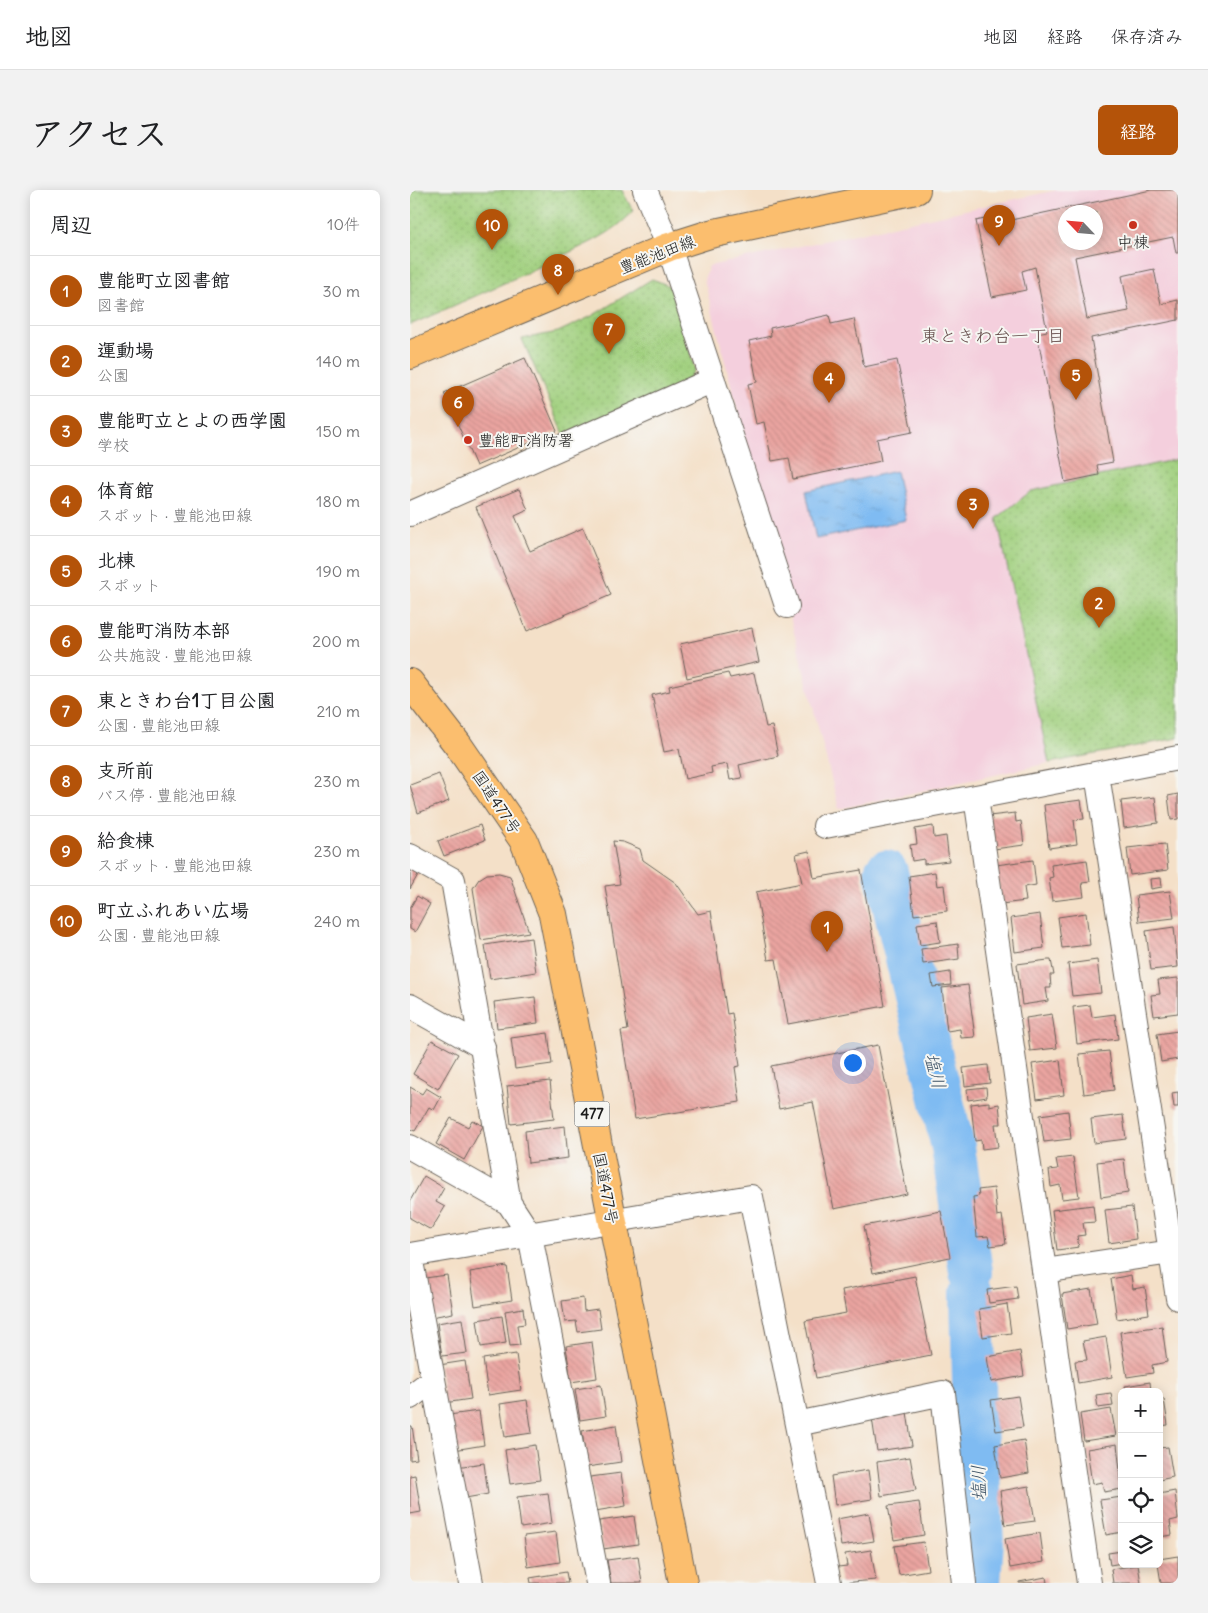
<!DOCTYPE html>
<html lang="ja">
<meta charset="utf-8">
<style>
body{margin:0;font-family:Delius,"Klee One",sans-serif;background:#f2f2f2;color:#202124}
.controls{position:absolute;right:15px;bottom:15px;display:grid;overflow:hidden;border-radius:8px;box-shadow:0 2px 12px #0003}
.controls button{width:45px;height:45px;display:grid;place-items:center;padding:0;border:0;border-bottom:1px solid #e0e0e0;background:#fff;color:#202124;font:25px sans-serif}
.compass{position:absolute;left:648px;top:15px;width:45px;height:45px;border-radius:50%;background:#fff;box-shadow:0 2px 12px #0003;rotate:296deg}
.you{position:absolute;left:442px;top:872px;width:18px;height:18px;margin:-12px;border:4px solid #fff;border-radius:50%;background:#1a73e8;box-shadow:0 0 0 8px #1a73e833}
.badge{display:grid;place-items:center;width:32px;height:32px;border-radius:50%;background:#b45309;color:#fff;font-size:16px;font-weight:700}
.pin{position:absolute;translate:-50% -41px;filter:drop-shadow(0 1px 2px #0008)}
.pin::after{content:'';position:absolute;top:26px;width:18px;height:15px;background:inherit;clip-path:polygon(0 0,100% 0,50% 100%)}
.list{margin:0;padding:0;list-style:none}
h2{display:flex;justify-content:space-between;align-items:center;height:65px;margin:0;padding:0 20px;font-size:21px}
h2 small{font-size:16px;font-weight:400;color:#757577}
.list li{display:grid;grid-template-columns:32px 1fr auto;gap:15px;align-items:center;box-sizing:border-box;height:70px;padding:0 20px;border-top:1px solid #e0e0e0}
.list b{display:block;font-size:19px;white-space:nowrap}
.list p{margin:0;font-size:16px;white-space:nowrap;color:#757577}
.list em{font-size:16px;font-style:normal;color:#757577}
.icon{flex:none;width:28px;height:28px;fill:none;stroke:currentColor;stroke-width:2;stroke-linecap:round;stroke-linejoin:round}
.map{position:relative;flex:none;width:768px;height:1393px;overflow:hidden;border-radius:8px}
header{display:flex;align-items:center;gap:30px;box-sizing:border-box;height:70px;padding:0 25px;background:#fff;border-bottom:1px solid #e0e0e0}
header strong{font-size:24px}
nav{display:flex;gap:28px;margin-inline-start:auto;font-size:18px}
.intro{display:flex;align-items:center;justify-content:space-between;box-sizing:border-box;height:120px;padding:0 30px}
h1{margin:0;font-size:35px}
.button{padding:12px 22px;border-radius:8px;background:#b45309;color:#fff;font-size:18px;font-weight:700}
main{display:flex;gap:30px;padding:0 30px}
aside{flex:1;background:#fff;border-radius:8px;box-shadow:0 2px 12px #0003}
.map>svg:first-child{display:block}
</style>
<header>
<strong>地図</strong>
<nav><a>地図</a><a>経路</a><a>保存済み</a></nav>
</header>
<div class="intro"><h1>アクセス</h1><a class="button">経路</a></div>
<main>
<aside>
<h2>周辺<small>10件</small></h2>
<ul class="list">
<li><span class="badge">1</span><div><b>豊能町立図書館</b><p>図書館</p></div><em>30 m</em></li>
<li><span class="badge">2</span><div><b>運動場</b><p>公園</p></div><em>140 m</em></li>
<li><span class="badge">3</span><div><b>豊能町立とよの西学園</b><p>学校</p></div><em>150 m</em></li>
<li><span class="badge">4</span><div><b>体育館</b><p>スポット · 豊能池田線</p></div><em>180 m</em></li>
<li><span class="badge">5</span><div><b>北棟</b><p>スポット</p></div><em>190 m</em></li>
<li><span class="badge">6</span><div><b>豊能町消防本部</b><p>公共施設 · 豊能池田線</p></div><em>200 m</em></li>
<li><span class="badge">7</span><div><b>東ときわ台1丁目公園</b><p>公園 · 豊能池田線</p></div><em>210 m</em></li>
<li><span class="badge">8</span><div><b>支所前</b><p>バス停 · 豊能池田線</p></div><em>230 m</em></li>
<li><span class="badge">9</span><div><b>給食棟</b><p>スポット · 豊能池田線</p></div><em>230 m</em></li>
<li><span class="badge">10</span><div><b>町立ふれあい広場</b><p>公園 · 豊能池田線</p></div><em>240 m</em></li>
</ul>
</aside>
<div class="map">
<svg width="768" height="1393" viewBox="0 0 768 1393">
<defs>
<pattern id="park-dots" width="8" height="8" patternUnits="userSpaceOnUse" patternTransform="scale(1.25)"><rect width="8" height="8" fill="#a1d07f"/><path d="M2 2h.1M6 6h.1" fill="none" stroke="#8ab26d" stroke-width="1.8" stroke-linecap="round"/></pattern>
<pattern id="water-ripples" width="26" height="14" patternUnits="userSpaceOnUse" patternTransform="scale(1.25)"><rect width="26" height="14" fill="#7fbbf2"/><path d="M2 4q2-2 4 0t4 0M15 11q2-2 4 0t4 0" fill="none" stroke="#6da0cf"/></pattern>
<pattern id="building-back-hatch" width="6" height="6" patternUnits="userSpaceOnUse" patternTransform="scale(1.25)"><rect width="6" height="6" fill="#eaa4a0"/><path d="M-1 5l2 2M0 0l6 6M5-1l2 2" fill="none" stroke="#c88d89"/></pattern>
</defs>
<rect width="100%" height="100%" fill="#f6f6f2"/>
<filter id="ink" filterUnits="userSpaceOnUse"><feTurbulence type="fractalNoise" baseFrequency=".02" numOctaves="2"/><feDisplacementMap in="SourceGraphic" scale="10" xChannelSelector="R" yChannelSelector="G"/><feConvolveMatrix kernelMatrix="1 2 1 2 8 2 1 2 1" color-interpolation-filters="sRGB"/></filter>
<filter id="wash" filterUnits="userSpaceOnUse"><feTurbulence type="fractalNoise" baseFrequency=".0096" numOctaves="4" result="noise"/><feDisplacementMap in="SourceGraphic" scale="20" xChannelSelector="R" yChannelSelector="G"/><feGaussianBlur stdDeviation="1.12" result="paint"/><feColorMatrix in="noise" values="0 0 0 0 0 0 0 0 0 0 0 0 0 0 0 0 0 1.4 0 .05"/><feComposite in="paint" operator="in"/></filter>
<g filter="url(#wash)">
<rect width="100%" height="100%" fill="#f4e0c8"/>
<path fill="#f4cfdd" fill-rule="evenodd" d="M647,0H768V548L639,573L429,619L294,89L299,76ZM656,22H686V52H656Z"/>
<path fill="url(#park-dots)" stroke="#5e764e" d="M0,0H212L223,21C204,44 176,54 150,67C100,91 50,113 0,135Z
M242,89L260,96L285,179L276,194L155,246L112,149L148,142L182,126Z
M768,269V548L639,573L587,328L621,301Z"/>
<path fill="url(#water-ripples)" stroke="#4e6c87" d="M486,281L496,330L406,349L396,301Z"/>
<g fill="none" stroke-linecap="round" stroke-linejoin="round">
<path stroke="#7fbbf2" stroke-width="44" d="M476,682L543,957L561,1082
M562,1103L565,1236L572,1351L569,1393"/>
</g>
<g id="blocks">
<path fill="url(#building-back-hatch)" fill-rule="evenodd" d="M741,0H768V63H766L763,47L665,67L677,129L719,121L712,86L744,79L751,114L768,110V130L681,148L703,272L687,275L689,285L655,292L627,143L637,141L625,77L612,81L616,100L582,107L566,31L600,23L601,30ZM656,22H686V52H656Z
M419,125L421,134L444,129L454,177L487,170L502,242L467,249L471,271L383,289L379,268L362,271L354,232L346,234L338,194L347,192L339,151L361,146L360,138Z
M115,168L147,241L66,276L34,203Z
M109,299L118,320L105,326L120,361L173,338L201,405L117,441L66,317Z
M342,438L349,472L277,488L270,454Z
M318,483L320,488L344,483L356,537L362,536L368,566L329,575L332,588L320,590L317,574L301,577L302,583L275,589L269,559L254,562L242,505L260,501L259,496Z
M29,584L39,611L8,623L0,595Z
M768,604V629L761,630L758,606Z
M745,607L748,633L714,638L711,611Z
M671,610L674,629L664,630L667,654L639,658L634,615Z
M605,623L606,632L611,631L614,655L584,659L579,626Z
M70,635L75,650L34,666L28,651Z
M523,636L524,648L536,646L539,671L514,674V669L502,671L500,655L507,654L505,639Z
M203,651L213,652L230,659L233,670L266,693L288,724L301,721L317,824L322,823L330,876L325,877L330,912L225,929L211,841L218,840L195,696L210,694Z
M755,654L758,680L720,685L717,658Z
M399,661L404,688L451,680L475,816L378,834L366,769L358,770L346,702L392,693L386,664Z
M623,670L626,695L614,697L616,711L591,714L586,675Z
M677,670L680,692L672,693L674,707L642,711L639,688L643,687L641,675Z
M0,678L9,683L0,699Z
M525,682L527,696L534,695L537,721L504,725L499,686Z
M89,683L100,686L119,742L71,750L63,698L69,689L77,684Z
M751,688L752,697L741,699L740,689Z
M760,701L764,728L729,732L726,705Z
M7,706L20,714L5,742L0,739V718Z
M676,723L680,755L652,758L648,727Z
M630,724L634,758L605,762L601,728Z
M527,731L530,752L510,755L507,734Z
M764,737L768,777L741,780L736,741Z
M121,748L126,782L80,789L75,755Z
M548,754L549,769L513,774L511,759Z
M638,770H641L644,785H640L641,798H636L638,811L612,815L607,774Z
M687,770L691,803L662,806L658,774Z
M540,782L541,795L523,797L521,785Z
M768,788V823L744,826L741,805L750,804L748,790Z
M558,795L565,847L551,848L550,839L537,841L532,798Z
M125,807L128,833L87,838L84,812Z
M680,815L682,827L705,824L708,849L667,854L663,817Z
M642,824L647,858L620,861L616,828Z
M768,841V869L751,872L747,844Z
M138,843L142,874L105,879L101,848Z
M22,850L48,864L28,899L3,884Z
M468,855L497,1004L424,1019L403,912L369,919L361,876Z
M699,861L704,900L674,904L669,864Z
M650,870L654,905L627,909L622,874Z
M578,875L580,893L555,896L553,878Z
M140,891L144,929L101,934L97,896Z
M0,897L12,904L16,898L31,907L24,920L19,917L5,941L0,939Z
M576,897L577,907L558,910L557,899Z
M768,902V917H764L762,903Z
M579,912V916L589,914L591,934H585L588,957L572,959L571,950L565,951L561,914Z
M658,921L661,949L634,952L630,925Z
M713,925L716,949L684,953L681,929Z
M41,928L58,937L62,930L73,936L54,970L26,954Z
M155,936L158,968L118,973L115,941Z
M663,967L669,1007L652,1009L650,995L641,997L639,980L648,979L646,969Z
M714,969L718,1003L691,1007L687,972Z
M14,986L34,998L26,1012L35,1017L21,1040L0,1028V1011Z
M584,998L587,1026L592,1025L596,1054L580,1056L578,1046L567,1047L563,1007L569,1006L568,1000Z
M683,1015L685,1032L673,1033L675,1045L667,1046L669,1057L647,1060L642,1020Z
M722,1017L726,1049L699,1053L695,1020Z
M531,1021L540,1067L463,1083L454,1036Z
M97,1076L102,1110L65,1116L60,1082Z
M37,1085L43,1123L21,1127L15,1088Z
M721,1085L723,1099L735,1097L739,1124L707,1129L701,1089Z
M505,1086L521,1165L406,1188L395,1131L436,1123L432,1100Z
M606,1096L608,1109L579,1113L577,1100Z
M681,1099L687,1134L657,1139L652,1104Z
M173,1108L174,1121L188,1119L191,1139L168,1142L166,1131L155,1132L152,1111Z
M597,1114L601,1143L573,1147L569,1119Z
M113,1118L115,1134L107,1135L110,1155L100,1156L95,1121Z
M92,1126L96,1153L71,1157L67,1130Z
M52,1129L57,1163L32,1166L27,1133Z
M752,1136L757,1172L742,1175L743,1183L717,1187L710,1142Z
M696,1147L702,1187L668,1193L665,1171L677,1170L673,1151Z
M182,1152L187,1188L161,1192L156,1156Z
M610,1161L614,1186L581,1192L577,1167Z
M106,1164L111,1200L78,1205L73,1169Z
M55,1171L61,1209L34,1213L29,1175Z
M740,1192L741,1202H716L715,1196Z
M191,1195L196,1226L170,1230L165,1199Z
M701,1203L703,1216L688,1218L686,1205Z
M608,1206L613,1237L586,1241L581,1210Z
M749,1209H754L758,1235L749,1236Z
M117,1210L122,1243L95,1247L90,1214Z
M701,1219L706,1246L674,1251L670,1224Z
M69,1221L74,1255L44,1260L39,1225Z
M497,1222L502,1256L467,1261L462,1228Z
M206,1235L211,1272L177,1277L172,1241Z
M0,1236H2L7,1269L0,1270Z
M614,1250L619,1283L590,1288L585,1255Z
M707,1254L712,1299L694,1302L692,1292L682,1294L677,1259Z
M125,1255L130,1290L100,1294L95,1260Z
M758,1257L763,1287L749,1290V1258Z
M500,1267L506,1300L471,1306L467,1272Z
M74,1273L78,1304L50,1309L46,1277Z
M458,1280L462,1309L425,1315L421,1286Z
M211,1283L216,1316L185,1321L180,1287Z
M5,1285L11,1322L0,1324V1286Z
M619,1296L625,1331L595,1335L590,1301Z
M765,1301L768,1329L760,1331L762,1345L749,1347V1304Z
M138,1303L142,1333L111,1338L107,1307Z
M712,1307V1342L696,1345L690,1310Z
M509,1312L514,1345L484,1350L478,1316Z
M459,1323L464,1351L431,1356L427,1329Z
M224,1326L228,1354L193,1359L189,1331Z
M146,1342L150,1372L118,1377L114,1346Z
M630,1343L634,1372L600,1378L595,1349Z
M514,1352L518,1380L489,1385L484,1356Z
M461,1360L466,1390L431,1393L428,1377L437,1376L435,1364Z
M712,1361V1373L700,1375L698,1363Z
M228,1366L232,1393H201L197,1370Z
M768,1366V1393H751L748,1374L749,1369Z
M728,1375L731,1393H703L701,1379Z
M156,1382L158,1393H121L120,1388Z
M636,1387L637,1393H609V1392Z"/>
</g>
</g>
<g filter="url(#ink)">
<use href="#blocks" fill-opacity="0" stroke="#686158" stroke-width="1"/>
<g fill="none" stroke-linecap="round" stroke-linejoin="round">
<defs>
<path id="minor" d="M235,0L259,57L377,416
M0,324L303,190
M687,584L768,1108
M566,607L679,1393
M415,636L768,568
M0,666L43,690L99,1013L120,1045L188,1393
M0,816L73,857
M0,957L99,1013
M0,1065L341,1007L419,1393
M0,1066L61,1393
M634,1081L768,1061
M0,1207L23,1190
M387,1234L533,1203L554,1393"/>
<path id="major" d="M0,165L259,57L300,44L506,0"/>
<path id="highway" d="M0,493L48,555L114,651L143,724L273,1393"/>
</defs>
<use href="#minor" stroke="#686158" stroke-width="26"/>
<use href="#major" stroke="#686158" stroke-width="30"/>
<use href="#highway" stroke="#686158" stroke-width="30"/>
<use href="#minor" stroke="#fff" stroke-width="24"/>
<use href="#major" stroke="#fbbe6e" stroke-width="28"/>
<use href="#highway" stroke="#fbbe6e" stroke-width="28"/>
</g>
</g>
<g fill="#c8321e" stroke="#f6f6f2" stroke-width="2">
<circle cx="723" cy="35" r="5"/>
<circle cx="58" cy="250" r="5"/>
</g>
<g text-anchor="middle" stroke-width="4" stroke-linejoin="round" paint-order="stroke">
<rect fill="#f6f6f2" stroke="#5d5d5c" stroke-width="1" x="164.5" y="911.5" width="35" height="25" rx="4"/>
<g font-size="15" font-weight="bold" fill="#1c1c1c">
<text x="182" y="929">477</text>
</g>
<g font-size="16" fill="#1c1c1c" stroke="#f6f6f2">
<text x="723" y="58">中棟</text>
<text x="68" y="256" text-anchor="start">豊能町消防署</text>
</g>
<g font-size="16" fill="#1c1c1c" stroke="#f6f6f2">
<text transform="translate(247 64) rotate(-21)" y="6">豊能池田線</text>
<text transform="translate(87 612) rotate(56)" y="6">国道477号</text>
<text transform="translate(196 998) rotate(79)" y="6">国道477号</text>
</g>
<g font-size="18" fill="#644c4a" stroke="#f6f6f2">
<text x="583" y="152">東ときわ台一丁目</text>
</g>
<g font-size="18" font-style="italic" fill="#3f5467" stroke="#f6f6f2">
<text transform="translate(525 881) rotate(76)" y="6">塩川</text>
<text transform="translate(569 1293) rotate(-92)" y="6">塩川</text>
</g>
</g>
</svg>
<div class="controls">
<button>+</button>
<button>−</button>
<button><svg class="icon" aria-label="locate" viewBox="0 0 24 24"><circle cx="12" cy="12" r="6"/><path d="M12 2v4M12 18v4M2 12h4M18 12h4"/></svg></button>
<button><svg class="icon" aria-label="layers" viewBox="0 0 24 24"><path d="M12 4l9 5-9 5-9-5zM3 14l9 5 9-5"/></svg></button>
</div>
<svg class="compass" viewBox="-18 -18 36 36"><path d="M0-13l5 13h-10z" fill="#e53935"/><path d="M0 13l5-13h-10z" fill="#757577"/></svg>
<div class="you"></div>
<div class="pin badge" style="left:417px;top:762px">1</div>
<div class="pin badge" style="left:689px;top:438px">2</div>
<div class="pin badge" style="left:563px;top:339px">3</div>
<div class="pin badge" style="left:419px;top:213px">4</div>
<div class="pin badge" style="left:666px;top:210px">5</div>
<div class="pin badge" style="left:48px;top:237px">6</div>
<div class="pin badge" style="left:199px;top:164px">7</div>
<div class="pin badge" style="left:148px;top:105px">8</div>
<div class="pin badge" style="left:589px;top:56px">9</div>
<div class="pin badge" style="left:82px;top:60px">10</div>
</div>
</main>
